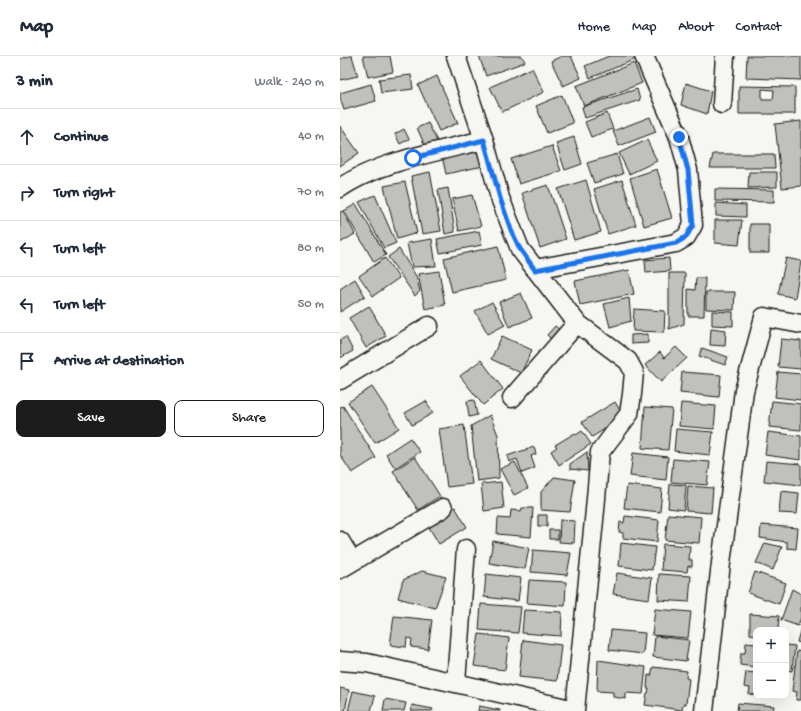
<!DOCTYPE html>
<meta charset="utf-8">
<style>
body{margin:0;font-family:"Gochi Hand",sans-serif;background:#f2f2f3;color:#1f2937}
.controls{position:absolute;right:12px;bottom:12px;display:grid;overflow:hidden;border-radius:8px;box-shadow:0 4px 16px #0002}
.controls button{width:36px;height:36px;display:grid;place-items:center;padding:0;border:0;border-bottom:1px solid #e0e1e3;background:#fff;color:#1f2937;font:20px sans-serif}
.stop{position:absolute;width:12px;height:12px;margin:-9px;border:3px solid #1a73e8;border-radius:50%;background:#fff}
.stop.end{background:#1a73e8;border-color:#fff;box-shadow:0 1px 4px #0008}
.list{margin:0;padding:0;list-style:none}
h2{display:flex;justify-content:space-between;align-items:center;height:52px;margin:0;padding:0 16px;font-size:17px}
h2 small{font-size:13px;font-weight:400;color:#747a83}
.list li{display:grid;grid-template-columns:26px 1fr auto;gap:12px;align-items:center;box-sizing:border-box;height:56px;padding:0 16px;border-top:1px solid #e0e1e3}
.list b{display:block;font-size:15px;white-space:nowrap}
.list em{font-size:13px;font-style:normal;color:#747a83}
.actions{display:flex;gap:8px;padding:12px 16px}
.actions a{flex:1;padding:9px 0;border:1px solid #1c1c1c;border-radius:8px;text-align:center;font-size:14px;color:#1c1c1c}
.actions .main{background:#1c1c1c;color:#fff}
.icon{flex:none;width:22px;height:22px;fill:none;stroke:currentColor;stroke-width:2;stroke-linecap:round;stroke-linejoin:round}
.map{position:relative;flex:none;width:461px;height:655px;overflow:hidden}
header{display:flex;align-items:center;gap:24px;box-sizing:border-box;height:56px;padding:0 20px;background:#fff;border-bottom:1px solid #e0e1e3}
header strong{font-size:19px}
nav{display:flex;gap:22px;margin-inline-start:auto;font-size:14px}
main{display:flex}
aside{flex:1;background:#fff}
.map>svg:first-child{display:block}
</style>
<header>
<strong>Map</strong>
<nav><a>Home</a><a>Map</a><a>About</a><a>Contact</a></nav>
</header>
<main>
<aside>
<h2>3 min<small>Walk · 240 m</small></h2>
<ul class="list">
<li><svg class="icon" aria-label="ahead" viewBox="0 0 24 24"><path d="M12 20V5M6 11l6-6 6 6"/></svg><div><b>Continue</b></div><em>40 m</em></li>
<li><svg class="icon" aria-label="right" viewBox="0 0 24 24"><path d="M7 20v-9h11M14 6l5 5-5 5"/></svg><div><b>Turn right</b></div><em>70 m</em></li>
<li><svg class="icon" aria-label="left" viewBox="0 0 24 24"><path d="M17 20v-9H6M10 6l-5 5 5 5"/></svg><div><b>Turn left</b></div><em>80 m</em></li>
<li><svg class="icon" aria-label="left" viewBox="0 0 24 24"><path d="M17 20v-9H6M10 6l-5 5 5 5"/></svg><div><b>Turn left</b></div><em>50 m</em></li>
<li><svg class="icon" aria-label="arrive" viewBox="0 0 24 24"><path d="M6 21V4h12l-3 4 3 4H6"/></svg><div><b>Arrive at destination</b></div></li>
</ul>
<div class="actions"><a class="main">Save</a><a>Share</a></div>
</aside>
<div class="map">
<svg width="461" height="655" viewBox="0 0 461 655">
<rect width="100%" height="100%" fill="#f6f6f2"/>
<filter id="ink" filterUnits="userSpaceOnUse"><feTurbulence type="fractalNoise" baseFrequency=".025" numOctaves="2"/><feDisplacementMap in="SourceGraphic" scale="8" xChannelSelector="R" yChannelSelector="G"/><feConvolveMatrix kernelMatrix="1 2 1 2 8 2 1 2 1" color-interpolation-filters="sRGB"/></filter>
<g filter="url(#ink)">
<path fill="#c0c0bd" stroke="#1c1c1c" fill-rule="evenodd" d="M9,0H12L18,20L0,24V3Z
M23,0H50L53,16L28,21Z
M139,0H182L185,6L146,20Z
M222,0H231L241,22L223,30L211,5Z
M269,0H295L296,3L250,22L245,10Z
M407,0H461V24L406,22Z
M294,7L302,27L244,50L236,30Z
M192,12L204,36L162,56L150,31Z
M71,19L73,33L41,37L39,23Z
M97,20L118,67L99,75L78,29Z
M346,27L371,35L367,58L341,49Z
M31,28L36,45L4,54L0,42V37Z
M399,30L455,31V58H399ZM422,33L434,34L433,43H422Z
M297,33L300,44L245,62L242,51Z
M222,39L233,67L207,77L196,50Z
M267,57L273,73L251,81L245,66Z
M310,61L316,76L279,90L273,75Z
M461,65V130L442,132L435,68Z
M88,67L98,87L86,92L77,72Z
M0,70L19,97L0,110Z
M64,73L69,83L60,88L55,78Z
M234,81L242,108L225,114L216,87Z
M307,84L317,105L289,118L279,97Z
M212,90L221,115L179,128L171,103Z
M139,92L143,110L106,118L102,100Z
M277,98L283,118L254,127L247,107Z
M373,98H434L435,112H370Z
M317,113L332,162L304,170L290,122Z
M90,116L101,175L82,178L71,120Z
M409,116H437V131L408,132Z
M246,124L261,176L234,184L218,133Z
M282,124L296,169L268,178L254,133Z
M65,126L77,177L57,183L44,130Z
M208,129L226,183L200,192L182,137Z
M108,132L115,176L105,178L98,134Z
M375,133L434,134V146L375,145Z
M35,139L56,187L44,192L19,146Z
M132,139L141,170L119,175L112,143Z
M376,147L406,149V161L376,160Z
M16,148L46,199L34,206L4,155Z
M3,155L15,178L0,187V156Z
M375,164H402L399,189L375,187Z
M410,168H429V197H410Z
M139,175L142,189L100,197L97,183Z
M92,183L96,210L72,211L67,187Z
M158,190L166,224L112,236L104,202Z
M59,193L76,220L80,235L75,240L48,201Z
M45,202L59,222L33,240L19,220Z
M329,202L330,215L306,217L305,204Z
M446,202L461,205L455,242L438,238Z
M289,214L294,238L240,249L235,225Z
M99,215L105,249L85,253L78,218Z
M329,217H345L344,268L329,273Z
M356,222H365L364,260H348V233L355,234Z
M15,223L25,240L0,256V233Z
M366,236H395L394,254L366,253Z
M181,237L192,262L169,271L159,246Z
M289,242L291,265L270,271L264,248Z
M152,246L165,269L148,278L135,255Z
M29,250L46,280L26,292L9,262Z
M294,253L325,255L324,276L293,275Z
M372,255L393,256V270L372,269Z
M215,270L221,275L212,284L207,279Z
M371,272L386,274L385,290L370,289Z
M308,278V287L291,288V279Z
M162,280L192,294L181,317L151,303Z
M6,281L13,295L0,302V284Z
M441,283L461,285V313L438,311Z
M336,291L347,302L321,326L305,309L320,296L324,302Z
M362,292L388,301L385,309L359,300Z
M141,304L163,333L143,349L120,320Z
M342,316L381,319L379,341L340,337Z
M438,316L461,318V344L435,341Z
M32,331L59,372L35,387L8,346Z
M134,344L137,359L129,361L127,345Z
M86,345L93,357L72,369L65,357Z
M432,345L461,348V374L429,371Z
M275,346L284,361L252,381L242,366Z
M341,347L376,350L374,373L339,370Z
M3,350L36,402L12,417L0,399V351Z
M305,351L332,353L328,394L302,392Z
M150,359L158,379L159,422L137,425L131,370Z
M124,369L132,428L107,431L99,373Z
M336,373L373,376L370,399L334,395Z
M242,375L251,388L219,409L211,395L217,391L215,389L235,377L236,379Z
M428,376L461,380V404L425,399Z
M70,382L80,396L55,412L46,398Z
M194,391L196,398L191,400L195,412L182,417L177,403L169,406L167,400Z
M247,396L248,415L230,413V408Z
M293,397L328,401L326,424L290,420Z
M75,401L100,440L78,454L53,415Z
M333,403L370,406L367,429L331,426Z
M426,405L461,408V429L424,425Z
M175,406L188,432L174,439L160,413Z
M214,421L235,424L230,456L201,454V436Z
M161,426L164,452L144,455L141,428Z
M330,428L346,429L344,454L328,452Z
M287,429L322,433L320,456L284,452Z
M348,430L373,432L371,457L346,455Z
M441,435L459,437L457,458L439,457Z
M115,451L127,471L99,488L87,468Z
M182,452H193L191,481L157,478L158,462L170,463L171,454L181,455Z
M328,458L361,461L359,487L325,484Z
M198,459H207V470H198Z
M285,460L319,464L317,486L283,482V477L279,476L280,466L284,467Z
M220,464L235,465L234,487L219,486Z
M421,469L458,472L456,493L447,492V486L420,482Z
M209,474H218V483H209Z
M153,485L189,492L185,513L149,507Z
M281,487L315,491L312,514L279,510Z
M425,487L442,491L433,514L416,507Z
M323,488L350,490L349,504H352V511L348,510L347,516L321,514Z
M193,494L231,497L227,519L191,516Z
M82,515L106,521L95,552L58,542L63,524Z
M415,516L446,527L439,548L408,537Z
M277,517L312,522L309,543L273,538Z
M146,518L181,522L178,545L144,541Z
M319,518L351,520L349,546L318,544Z
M189,524L226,526L225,550L187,547Z
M452,533L461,538V561L458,570L441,564Z
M141,548L181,551L178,577L139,574Z
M315,553L351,556L348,582L312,579Z
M184,554L222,556L221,580L182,577Z
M410,558L439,560L438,574H416V579L410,578Z
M54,560L92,564L88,593L71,591L72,583L67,582L66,591L50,589Z
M461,571V587L457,586Z
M271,574L305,577L303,598L269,594Z
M139,578L169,582L165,614L134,610Z
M315,580L349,584L346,605L313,601Z
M183,584L221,589L217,625L179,621Z
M406,587L416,588V611L400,609L401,597H405Z
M446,589L455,590L452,615L446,614Z
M457,595L461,596V644H456L457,636L452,635Z
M258,604L306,611L303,638L286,637V643L273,641V636L257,635Z
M313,611L347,615L346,622L349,623L346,648H343L342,654L305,649L307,637H308L309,632H307L308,619L311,620Z
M406,616L416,617V639L409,638L410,632L404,631Z
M0,632L9,634L5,655H0Z
M13,635L35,640L31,655H8Z
M45,643L66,647L64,655H43Z
M398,647L434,650L433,655H397Z
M72,649L93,653L92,655H71Z
M139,650L160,654V655H138Z"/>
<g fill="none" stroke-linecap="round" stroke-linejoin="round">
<defs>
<path id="minor" d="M382,48L385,0
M0,132C38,106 99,95 144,84
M195,213L336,187L346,181L353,169L348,114L339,81L304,0
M0,324L89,270
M172,342L237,267
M0,485L12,505
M0,513L103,452
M0,605L27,607L235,654L255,454L260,396L289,358L292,338L294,316L288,305L237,267L180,193L160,142L144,84L116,0
M116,626L126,493
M364,655L381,507L404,335L424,261L461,268"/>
</defs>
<use href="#minor" stroke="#1c1c1c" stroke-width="21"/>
<use href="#minor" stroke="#f6f6f2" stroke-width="18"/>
</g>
</g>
<g fill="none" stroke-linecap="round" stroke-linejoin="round" filter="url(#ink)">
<path stroke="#1a73e8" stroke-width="5" d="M73,102L144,84L160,142L171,174L180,193L195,214L336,187L346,181L353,169L348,114L339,81"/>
</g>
</svg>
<div class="controls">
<button>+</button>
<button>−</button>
</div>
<div class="stop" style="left:73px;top:102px"></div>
<div class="stop end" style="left:339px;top:81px"></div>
</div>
</main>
